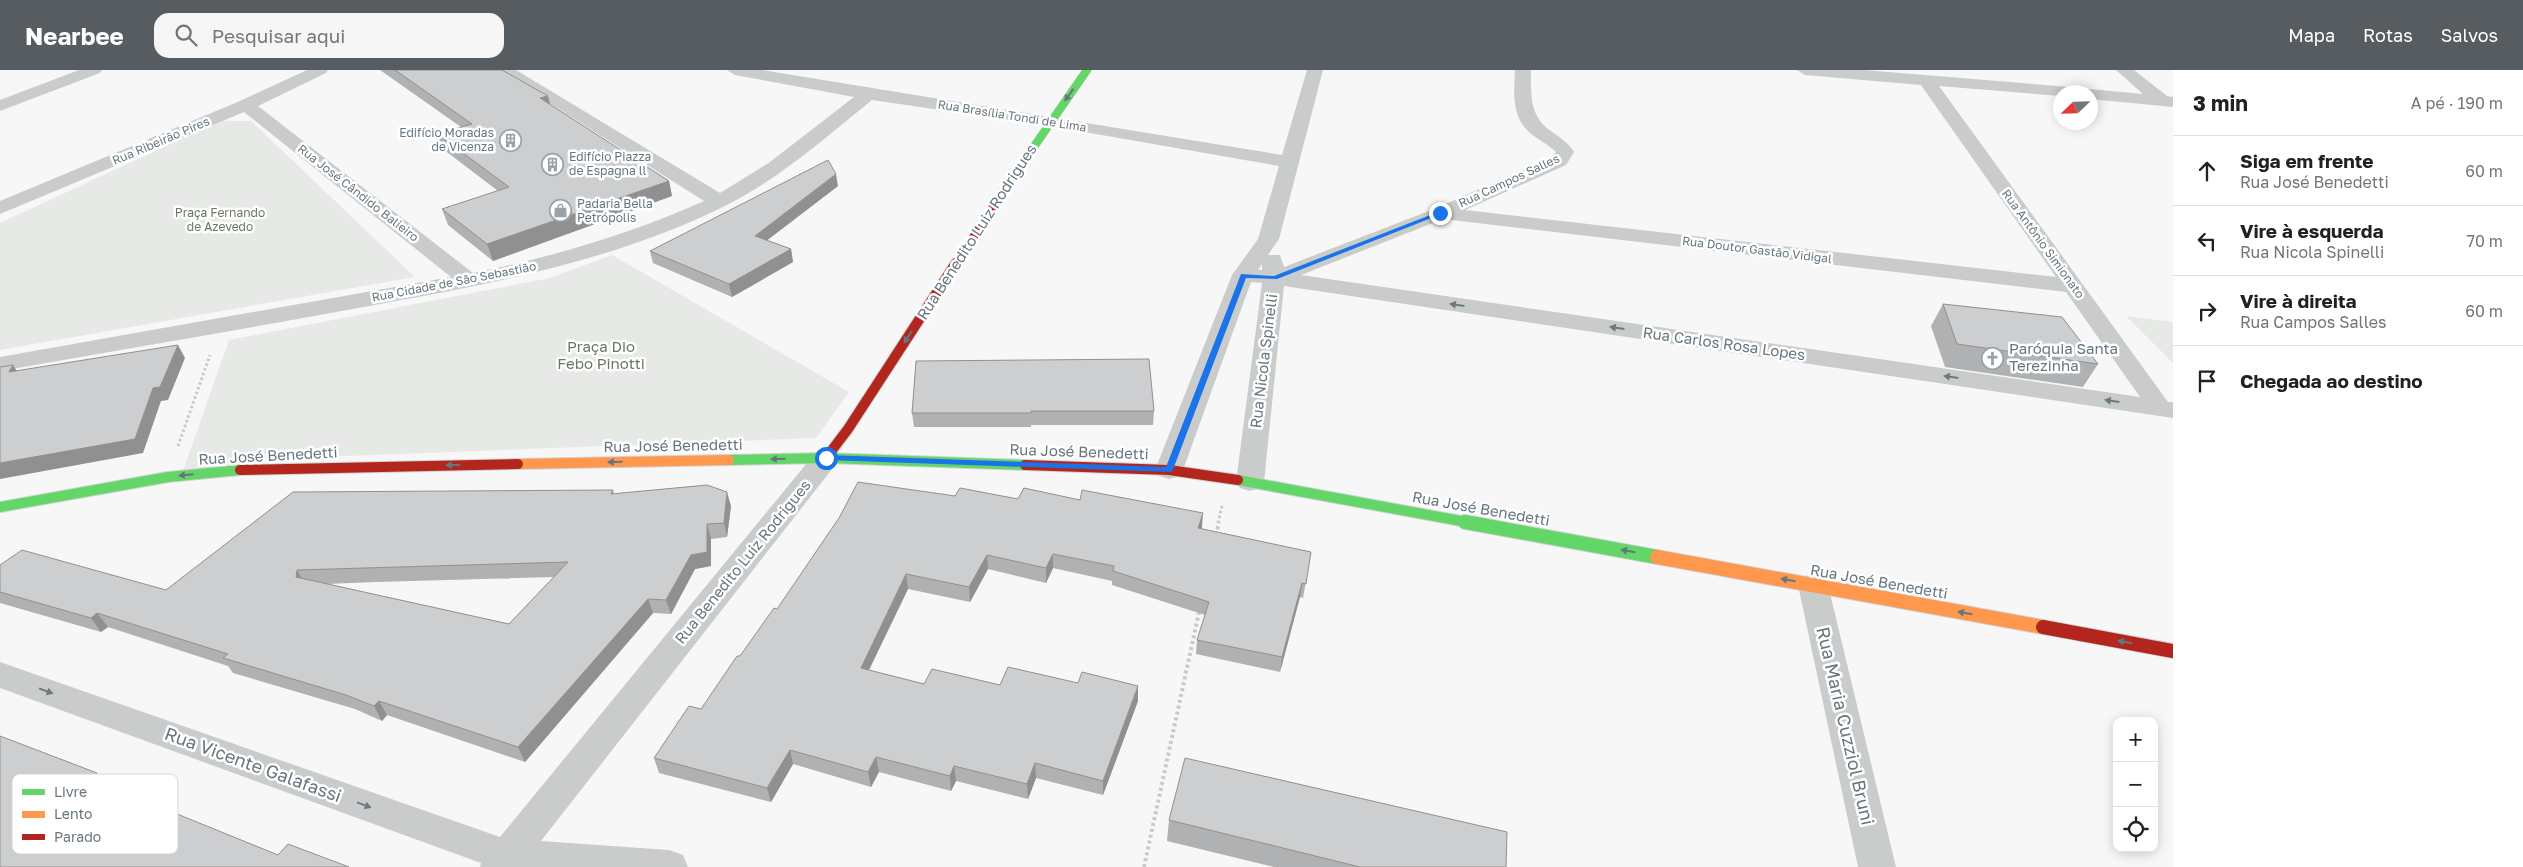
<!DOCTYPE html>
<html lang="pt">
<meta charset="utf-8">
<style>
body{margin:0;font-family:"Golos Text",sans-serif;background:#f6f6f6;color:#202124}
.controls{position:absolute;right:15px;bottom:15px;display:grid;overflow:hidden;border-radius:10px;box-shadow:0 2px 12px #0003}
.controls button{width:45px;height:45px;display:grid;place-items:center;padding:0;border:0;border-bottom:1px solid #e0e0e0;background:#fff;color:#202124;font:25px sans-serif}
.compass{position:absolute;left:2053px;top:15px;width:45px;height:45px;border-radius:50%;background:#fff;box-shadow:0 2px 12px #0003;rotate:247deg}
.stop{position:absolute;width:15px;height:15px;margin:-11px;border:4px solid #1a73e8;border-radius:50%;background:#fff}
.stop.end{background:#1a73e8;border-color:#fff;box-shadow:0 1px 5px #0008}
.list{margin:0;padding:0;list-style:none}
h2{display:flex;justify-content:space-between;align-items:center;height:65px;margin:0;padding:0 20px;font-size:21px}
h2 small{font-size:16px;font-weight:400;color:#757577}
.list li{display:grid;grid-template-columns:32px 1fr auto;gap:15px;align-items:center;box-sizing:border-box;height:70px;padding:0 20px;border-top:1px solid #e0e0e0}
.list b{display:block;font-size:19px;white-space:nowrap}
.list p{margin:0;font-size:16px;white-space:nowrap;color:#757577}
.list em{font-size:16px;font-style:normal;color:#757577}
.icon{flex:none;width:28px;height:28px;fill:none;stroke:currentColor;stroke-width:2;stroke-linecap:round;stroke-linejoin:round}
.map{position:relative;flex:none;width:2173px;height:797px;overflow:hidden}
header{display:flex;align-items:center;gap:30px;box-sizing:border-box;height:70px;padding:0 25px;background:#565c60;color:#fff}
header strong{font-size:24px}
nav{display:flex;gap:28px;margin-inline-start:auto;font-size:18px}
.search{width:350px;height:45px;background:#f6f6f6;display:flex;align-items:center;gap:12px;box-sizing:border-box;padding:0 18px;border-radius:15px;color:#757577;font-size:19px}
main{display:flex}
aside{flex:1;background:#fff}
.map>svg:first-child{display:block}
</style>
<header>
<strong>Nearbee</strong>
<div class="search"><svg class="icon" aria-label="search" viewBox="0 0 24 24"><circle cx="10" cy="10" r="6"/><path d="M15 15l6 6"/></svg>Pesquisar aqui</div>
<nav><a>Mapa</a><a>Rotas</a><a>Salvos</a></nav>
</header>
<main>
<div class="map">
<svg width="2173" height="797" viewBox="0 0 2173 797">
<rect width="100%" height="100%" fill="#f7f7f7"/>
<path fill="#e6e9e5" d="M220,51H251L415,207L0,280V153Z
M612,185L849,322L816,368L268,389L183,401L229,270L550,208Z
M2126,246L2173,252V293Z"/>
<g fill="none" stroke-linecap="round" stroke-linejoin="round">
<defs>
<path id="fast-far2" d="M1004,120L1087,0"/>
<path id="fast-far1" d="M729,390L826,388L1025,395
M1238,410L1472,453
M0,437L168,407L240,400"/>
<path id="fast" d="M1465,452L1657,487"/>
<path id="slow-far1" d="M518,394L729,390"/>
<path id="slow" d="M1657,487L2043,557"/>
<path id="jam-far2" d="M955,195L1004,120"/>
<path id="jam-far1" d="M826,388L848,359L956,193
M1025,395L1169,400L1238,410
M240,400L518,394"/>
<path id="jam" d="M2043,557L2173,581"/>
</defs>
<use href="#fast-far2" stroke="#d3d4d5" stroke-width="9"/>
<use href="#fast-far1" stroke="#d3d4d5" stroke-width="12"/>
<use href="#fast" stroke="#d3d4d5" stroke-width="16"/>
<use href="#slow-far1" stroke="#d3d4d5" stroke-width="12"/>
<use href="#slow" stroke="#d3d4d5" stroke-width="16"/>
<use href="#jam-far2" stroke="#d3d4d5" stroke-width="9"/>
<use href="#jam-far1" stroke="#d3d4d5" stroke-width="12"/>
<use href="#jam" stroke="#d3d4d5" stroke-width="16"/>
<path stroke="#c8c9ca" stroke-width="3" stroke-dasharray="2.5 2.5" stroke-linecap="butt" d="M178,376L210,285
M1218,453L1222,436"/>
<path stroke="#c8c9ca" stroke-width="4" stroke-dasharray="3 3" stroke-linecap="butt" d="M1216,465L1219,452
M1144,797L1199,542"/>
<path fill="#cacccc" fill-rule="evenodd" d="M79,0H102L100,3L0,41V30Z
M307,0H328L326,3L258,36L473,203C553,187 630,164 704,131L497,0H516L720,123L770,92L854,27L735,5L727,0H762L1282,85L1307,0H1323L1279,169L1268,185H1280L1284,197L1434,139L1552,87L1556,82C1548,74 1538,70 1530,63C1511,46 1514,23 1515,0H1531C1531,24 1529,46 1551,61C1560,68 1568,72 1574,82L1566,95L1465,140L2056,207L1921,15L1805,5L1797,0H1864L2069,17L2075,18L2077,22H2060V26L1939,16L2168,332H2173V348L1284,216L1264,412L1260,418L1250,421L1240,418L1236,412L1262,213L1251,212L1183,400L1179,406L1169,409L1159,406L1155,400L1232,205L1258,169L1279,96L1050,56L872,30C825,68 779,109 725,136C610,193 483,215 358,238C239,260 119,280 0,301V287L451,207L244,42L0,144V131L240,31ZM1443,149L2066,222L2140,327L1301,205ZM1262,194V200H1258Z
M2116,0H2134L2167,26L2173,27V37L2090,29V22H2083L2090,19L2143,24Z
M826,380L836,382L840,388L836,394L541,771L669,780L683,785L688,797H480L481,793L0,618V592L500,767L816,382Z
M1813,504L1824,507L1828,515L1896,797H1858L1798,515L1802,507Z"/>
<use href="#fast-far2" stroke="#63d668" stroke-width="8"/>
<use href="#fast-far1" stroke="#63d668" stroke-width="10"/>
<use href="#fast" stroke="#63d668" stroke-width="14"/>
<use href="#slow-far1" stroke="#ff974d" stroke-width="10"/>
<use href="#slow" stroke="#ff974d" stroke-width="14"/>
<use href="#jam-far2" stroke="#b3261e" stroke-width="8"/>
<use href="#jam-far1" stroke="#b3261e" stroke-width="10"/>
<use href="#jam" stroke="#b3261e" stroke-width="14"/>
</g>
<path fill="#b0b1b2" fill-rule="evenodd" d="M380,0H502L550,35L669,111L672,126L493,191L448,155L442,139L498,121L443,79L437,64L461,57Z
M838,116L767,170L791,179L793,192L732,227L653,193L650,181Z
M1943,234L2098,294L2083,317L1945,297L1931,256Z
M916,291L1154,341L1153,355H1031V357H914L912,343Z
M613,420L614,424L731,436L727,467L711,469V496L695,499L671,544L653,543L525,692L387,645L382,651L355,639L233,603L228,596L108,557L101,562L0,533V495L166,520ZM554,507L509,554L326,514L376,512Z
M955,426L1018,429L1202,457L1201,459L1311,482L1303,528L1300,527L1280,602L1196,584L1197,570L1205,545L1112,515V511L1053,498L1046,513L988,499L970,532L908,519L869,600L924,614L1000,615L1138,631L1103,725L1036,708L1028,729L956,711L951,721L879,702L871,717L793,694L771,732L659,703L654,688L701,639L777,539Z
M1169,750L1506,797H1274L1167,771Z"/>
<path fill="#909091" d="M548,26L552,41L540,28Z
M836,104L838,116L757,178L755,166Z
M669,111L672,126L493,191L487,174Z
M791,179L793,192L732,227L729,214Z
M178,275L185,288L168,330L161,331L143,383L0,409V393L153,318Z
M13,295L22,309L9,302Z
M727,422L731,436L727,467L724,453Z
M1203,443L1202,457L1197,472L1198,458Z
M707,454L711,469V496L695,499L671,544L666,530Z
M1053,484V498L1046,513V498Z
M987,485L988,499L970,532L969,517Z
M297,500L305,514L296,507Z
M906,504L908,519L863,612L861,598Z
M1302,513L1300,527L1280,602L1282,587Z
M648,529L653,543L525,692L518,677Z
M97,543L108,557L101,562L91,548Z
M1138,616V631L1103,725V711Z
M379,631L387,645L382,651L374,636Z
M790,680L793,694L771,732L767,718Z
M876,687L879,702L871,717L868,702Z
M1035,693L1036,708L1028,729L1027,714Z
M954,696L956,711L951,721L950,706Z
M97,703L109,718L91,708Z
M160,731L171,746L155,735Z"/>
<path fill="#cdcecf" stroke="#909091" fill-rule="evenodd" d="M395,0H502L548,26L540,28L669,111L487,174L442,139L509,117L437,64L472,54Z
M828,90L836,104L755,166L791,179L729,214L650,181Z
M1943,234L2062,247L2098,294L1957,274Z
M178,275L160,317L153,318L135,369L0,393V297L13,295L9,302Z
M1149,289L1154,341H1031V343H912L916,291Z
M858,412L955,426L960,418L1018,429L1024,418L1080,430L1082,420L1203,443L1198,458L1311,482L1306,514L1302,513L1282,587L1197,570L1209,532L1113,501L1114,496L1053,484L1046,498L987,485L969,517L906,504L861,598L924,614L932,599L1000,615L1008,597L1078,613L1082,602L1138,616L1103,711L1035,693L1027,714L954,696L950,706L876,687L868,702L790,680L767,718L654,688L689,636L701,639L737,586H740L774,538L777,539L839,448Z
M707,415L727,422L724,453L707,454V482L691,485L666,530L648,529L518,677L379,631L374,636L346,625L223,588L228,584L97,543L91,548L0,522V495L22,480L166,520L293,422L613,420L611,424ZM568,492L509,554L296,507L297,500Z
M0,666L97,703L91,708L160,731L155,735L278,785L288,774L349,797H0Z
M1185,688L1507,762L1506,797H1360L1169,750Z"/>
<defs><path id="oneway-solid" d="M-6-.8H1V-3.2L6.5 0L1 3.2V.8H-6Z" transform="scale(1.25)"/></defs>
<g fill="#66767f">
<use href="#oneway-solid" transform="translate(1069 25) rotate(126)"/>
<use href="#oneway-solid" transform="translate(908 267) rotate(123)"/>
<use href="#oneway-solid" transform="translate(778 389) rotate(179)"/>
<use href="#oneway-solid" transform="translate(615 392) rotate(179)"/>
<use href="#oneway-solid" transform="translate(453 395) rotate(179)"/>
<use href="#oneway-solid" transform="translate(186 405) rotate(175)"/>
<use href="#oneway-solid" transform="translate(1628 481) rotate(-170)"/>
<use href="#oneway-solid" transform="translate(1788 510) rotate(-170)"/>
<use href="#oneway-solid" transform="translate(1965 543) rotate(-170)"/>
<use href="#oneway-solid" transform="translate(2125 572) rotate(-170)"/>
</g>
<g fill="#6b7a83">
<use href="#oneway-solid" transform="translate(1457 235) rotate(-172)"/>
<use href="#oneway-solid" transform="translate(1617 258) rotate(-172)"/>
<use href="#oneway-solid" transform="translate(1951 307) rotate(-172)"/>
<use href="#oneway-solid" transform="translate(2112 331) rotate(-172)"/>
<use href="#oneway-solid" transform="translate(46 621) rotate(20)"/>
<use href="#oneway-solid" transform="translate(364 735) rotate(20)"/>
</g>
<path fill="#1a73e8" d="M1438,142L1444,143L1277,209L1246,208L1172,402L826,390L822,388L826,385L1166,397L1241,204L1274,206Z"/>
<defs>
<symbol id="building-ring" viewBox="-11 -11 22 22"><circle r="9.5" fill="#fff" stroke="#99a3a9" stroke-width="1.5"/><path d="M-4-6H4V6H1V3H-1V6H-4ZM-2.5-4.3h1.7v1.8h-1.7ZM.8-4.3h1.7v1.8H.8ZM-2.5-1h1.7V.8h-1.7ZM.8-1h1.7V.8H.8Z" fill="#99a3a9"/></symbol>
<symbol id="shop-ring" viewBox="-11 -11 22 22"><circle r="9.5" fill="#fff" stroke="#99a3a9" stroke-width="1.5"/><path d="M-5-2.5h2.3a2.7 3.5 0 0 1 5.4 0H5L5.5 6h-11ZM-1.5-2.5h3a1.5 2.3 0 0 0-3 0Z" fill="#99a3a9"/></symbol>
<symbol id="church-ring" viewBox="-11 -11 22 22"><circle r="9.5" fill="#fff" stroke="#99a3a9" stroke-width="1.5"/><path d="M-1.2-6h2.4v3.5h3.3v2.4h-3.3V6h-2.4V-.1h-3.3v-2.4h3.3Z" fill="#99a3a9"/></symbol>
</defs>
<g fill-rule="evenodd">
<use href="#building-ring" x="498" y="58" width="25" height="25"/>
<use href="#building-ring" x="540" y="82" width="25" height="25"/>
<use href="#shop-ring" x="548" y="128" width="25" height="25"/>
<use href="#church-ring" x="1980" y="276" width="25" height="25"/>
</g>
<g text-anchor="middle" stroke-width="5" stroke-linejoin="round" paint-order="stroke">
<g font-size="12" fill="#66767f" stroke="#fff">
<text transform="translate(1012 46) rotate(9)" y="4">Rua Brasília Tondi de Lima</text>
<text transform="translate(161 71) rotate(-23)" y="4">Rua Ribeirão Pires</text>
<text transform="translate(1509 111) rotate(-25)" y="4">Rua Campos Salles</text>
<text transform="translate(358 123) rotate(38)" y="4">Rua José Cândido Balieiro</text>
<text transform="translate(2043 174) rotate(54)" y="4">Rua Antônio Simionato</text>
<text transform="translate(1757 180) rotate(7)" y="4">Rua Doutor Gastão Vidigal</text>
<text transform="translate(454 212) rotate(-11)" y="4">Rua Cidade de São Sebastião</text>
</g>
<g font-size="12" fill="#66767f" stroke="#fff" text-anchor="start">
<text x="494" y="67" text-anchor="end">Edifício Moradas<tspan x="494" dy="14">de Vicenza</tspan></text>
<text x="569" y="91">Edifício Piazza<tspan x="569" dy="14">de Espagna ll</tspan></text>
<text x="577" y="138">Padaria Bella<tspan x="577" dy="14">Petrópolis</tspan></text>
</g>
<g font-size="12" fill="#697764" stroke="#fff">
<text x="220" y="147">Praça Fernando<tspan x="220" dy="14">de Azevedo</tspan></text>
</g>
<g font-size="15" fill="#66767f" stroke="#fff">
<text transform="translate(977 162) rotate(-57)" y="5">Rua Benedito Luiz Rodrigues</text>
<text transform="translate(1724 274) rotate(8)" y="5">Rua Carlos Rosa Lopes</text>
<text transform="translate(1264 291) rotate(-83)" y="5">Rua Nicola Spinelli</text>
<text transform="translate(673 376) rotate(-1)" y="5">Rua José Benedetti</text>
<text transform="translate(1079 382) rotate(2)" y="5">Rua José Benedetti</text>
<text transform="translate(268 386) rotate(-3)" y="5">Rua José Benedetti</text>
<text transform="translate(1481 439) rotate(10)" y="5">Rua José Benedetti</text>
<text transform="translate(743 492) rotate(-51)" y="5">Rua Benedito Luiz Rodrigues</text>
<text transform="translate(1879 512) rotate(10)" y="5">Rua José Benedetti</text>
</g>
<g font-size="15" fill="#697764" stroke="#fff">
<text x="601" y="282">Praça Dio<tspan x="601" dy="17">Febo Pinotti</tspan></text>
</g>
<g font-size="15" fill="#66767f" stroke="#fff" text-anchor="start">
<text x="2009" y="284">Paróquia Santa<tspan x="2009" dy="17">Terezinha</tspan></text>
</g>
<g font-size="18" fill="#66767f" stroke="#fff">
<text transform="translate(1845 656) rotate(77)" y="6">Rua Maria Cuzziol Bruni</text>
<text transform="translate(253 695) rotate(20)" y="6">Rua Vicente Galafassi</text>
</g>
</g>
<rect x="12" y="704" width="166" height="80" rx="8" fill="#fff" stroke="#d1d6d9" stroke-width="1"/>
<rect x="22" y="719" width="23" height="6" fill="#63d668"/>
<rect x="22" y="741" width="23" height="7" fill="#ff974d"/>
<rect x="22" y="764" width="23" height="6" fill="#b3261e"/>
<g font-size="14" fill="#66767f">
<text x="54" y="727">Livre</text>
<text x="54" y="749">Lento</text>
<text x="54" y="772">Parado</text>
</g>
</svg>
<div class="controls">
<button>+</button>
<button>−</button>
<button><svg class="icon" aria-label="locate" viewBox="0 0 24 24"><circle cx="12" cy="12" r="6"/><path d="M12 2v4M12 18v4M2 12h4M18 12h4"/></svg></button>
</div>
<svg class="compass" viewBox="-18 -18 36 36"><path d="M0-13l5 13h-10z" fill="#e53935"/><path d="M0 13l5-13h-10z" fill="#757577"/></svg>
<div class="stop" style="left:826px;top:388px"></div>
<div class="stop end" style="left:1440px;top:143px"></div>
</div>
<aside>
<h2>3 min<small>A pé · 190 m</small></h2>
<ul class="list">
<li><svg class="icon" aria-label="ahead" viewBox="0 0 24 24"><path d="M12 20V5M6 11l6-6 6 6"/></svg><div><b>Siga em frente</b><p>Rua José Benedetti</p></div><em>60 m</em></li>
<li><svg class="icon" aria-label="left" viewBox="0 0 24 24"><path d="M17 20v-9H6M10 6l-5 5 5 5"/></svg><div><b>Vire à esquerda</b><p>Rua Nicola Spinelli</p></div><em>70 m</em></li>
<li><svg class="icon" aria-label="right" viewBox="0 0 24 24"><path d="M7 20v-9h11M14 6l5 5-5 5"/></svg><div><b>Vire à direita</b><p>Rua Campos Salles</p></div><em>60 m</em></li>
<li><svg class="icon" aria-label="arrive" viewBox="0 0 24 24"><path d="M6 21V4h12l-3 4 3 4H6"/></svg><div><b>Chegada ao destino</b></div></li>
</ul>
</aside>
</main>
